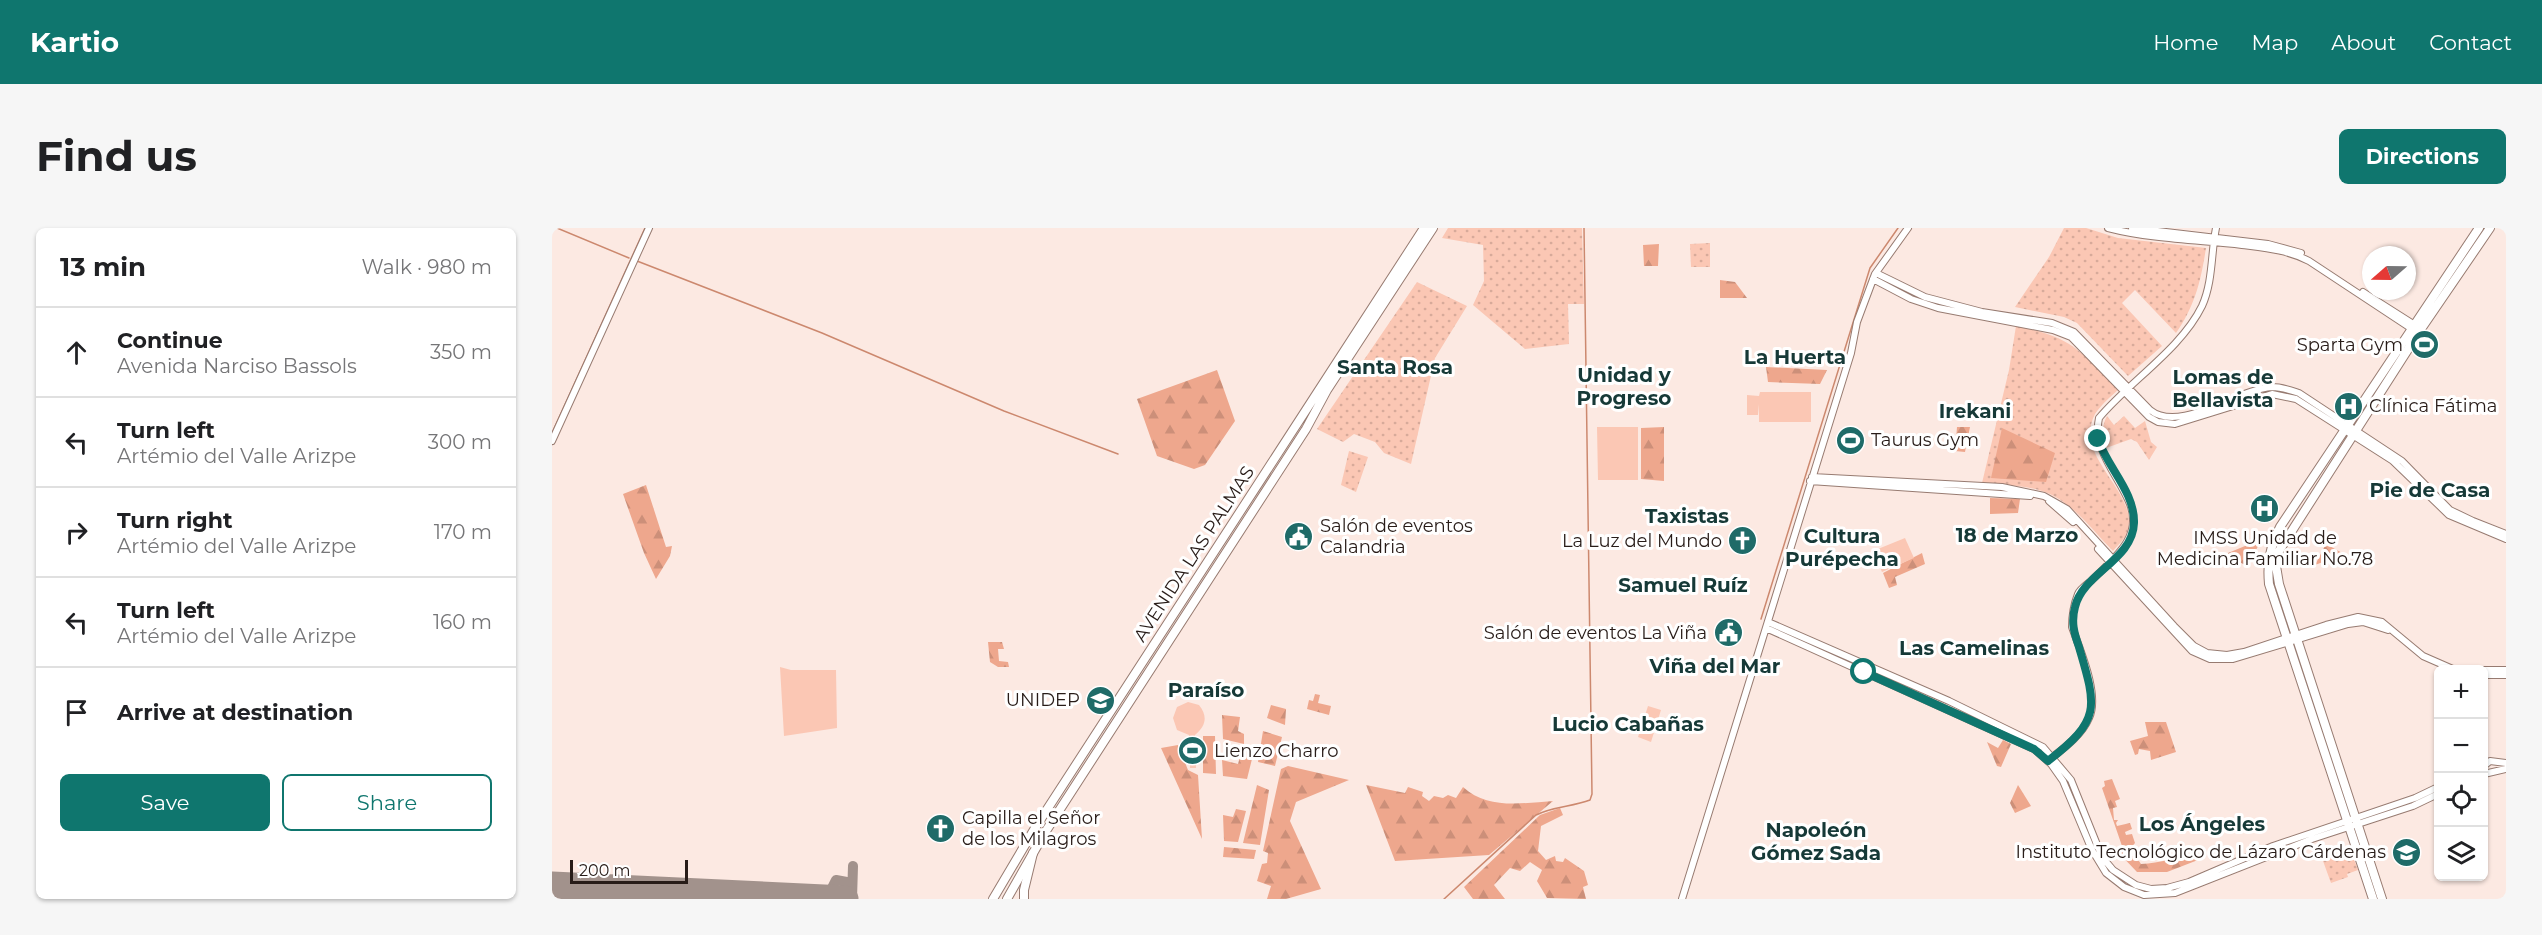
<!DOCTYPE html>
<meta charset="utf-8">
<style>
body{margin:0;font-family:Montserrat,sans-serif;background:#f6f6f6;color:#202124}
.controls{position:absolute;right:18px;bottom:18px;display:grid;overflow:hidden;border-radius:9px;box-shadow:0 2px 4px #0004}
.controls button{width:54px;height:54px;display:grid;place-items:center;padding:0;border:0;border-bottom:2px solid #e0e0e0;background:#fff;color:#202124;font:30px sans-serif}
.compass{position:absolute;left:1810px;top:18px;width:54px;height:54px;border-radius:50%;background:#fff;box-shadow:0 2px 4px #0004;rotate:250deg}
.scale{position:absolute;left:18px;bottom:15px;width:118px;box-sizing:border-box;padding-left:6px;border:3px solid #281c18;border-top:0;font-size:16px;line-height:21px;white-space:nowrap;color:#281c18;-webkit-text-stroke:4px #fff;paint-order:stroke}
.stop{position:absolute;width:18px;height:18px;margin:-14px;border:4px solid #0f766e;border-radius:50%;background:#fff}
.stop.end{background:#0f766e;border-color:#fff;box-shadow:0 2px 6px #0008}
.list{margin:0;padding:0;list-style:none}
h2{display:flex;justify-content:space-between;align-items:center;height:78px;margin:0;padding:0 24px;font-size:26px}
h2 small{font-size:20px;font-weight:400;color:#757577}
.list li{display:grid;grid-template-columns:39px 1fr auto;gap:18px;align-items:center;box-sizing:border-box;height:90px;padding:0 24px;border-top:2px solid #e0e0e0}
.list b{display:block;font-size:22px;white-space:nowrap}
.list p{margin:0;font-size:20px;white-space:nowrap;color:#757577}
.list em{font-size:20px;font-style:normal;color:#757577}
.actions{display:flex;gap:12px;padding:18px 24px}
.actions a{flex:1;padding:14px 0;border:2px solid #0f766e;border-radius:9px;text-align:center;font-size:21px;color:#0f766e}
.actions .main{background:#0f766e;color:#fff}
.icon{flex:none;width:33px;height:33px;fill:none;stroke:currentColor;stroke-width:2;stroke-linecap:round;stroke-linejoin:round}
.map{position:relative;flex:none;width:1954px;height:671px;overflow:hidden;border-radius:9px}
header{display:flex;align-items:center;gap:36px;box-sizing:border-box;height:84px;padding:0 30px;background:#0f766e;color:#fff}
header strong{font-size:28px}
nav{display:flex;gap:33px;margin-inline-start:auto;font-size:21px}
.intro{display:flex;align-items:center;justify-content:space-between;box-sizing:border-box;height:144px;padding:0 36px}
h1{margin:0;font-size:42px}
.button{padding:15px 27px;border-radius:9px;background:#0f766e;color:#fff;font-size:21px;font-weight:700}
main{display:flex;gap:36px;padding:0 36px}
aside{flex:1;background:#fff;border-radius:9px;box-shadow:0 2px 4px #0004}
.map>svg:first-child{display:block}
</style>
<header>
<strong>Kartio</strong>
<nav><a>Home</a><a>Map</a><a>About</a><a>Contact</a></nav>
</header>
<div class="intro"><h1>Find us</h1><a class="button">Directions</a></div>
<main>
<aside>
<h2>13 min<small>Walk · 980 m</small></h2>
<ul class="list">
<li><svg class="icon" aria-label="ahead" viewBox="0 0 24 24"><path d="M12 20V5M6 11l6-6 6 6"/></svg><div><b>Continue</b><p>Avenida Narciso Bassols</p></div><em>350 m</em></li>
<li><svg class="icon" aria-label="left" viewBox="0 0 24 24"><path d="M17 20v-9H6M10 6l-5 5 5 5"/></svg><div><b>Turn left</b><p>Artémio del Valle Arizpe</p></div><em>300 m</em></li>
<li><svg class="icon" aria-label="right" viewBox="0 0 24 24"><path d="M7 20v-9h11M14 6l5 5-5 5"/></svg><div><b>Turn right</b><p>Artémio del Valle Arizpe</p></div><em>170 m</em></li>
<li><svg class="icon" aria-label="left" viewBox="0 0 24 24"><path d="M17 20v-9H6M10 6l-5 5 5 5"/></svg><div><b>Turn left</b><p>Artémio del Valle Arizpe</p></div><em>160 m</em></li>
<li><svg class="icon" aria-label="arrive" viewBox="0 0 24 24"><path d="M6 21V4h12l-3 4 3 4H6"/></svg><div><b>Arrive at destination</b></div></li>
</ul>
<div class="actions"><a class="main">Save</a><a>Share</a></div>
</aside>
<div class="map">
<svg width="1954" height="671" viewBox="0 0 1954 671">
<defs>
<pattern id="green-dots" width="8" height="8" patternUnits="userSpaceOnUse" patternTransform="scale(1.5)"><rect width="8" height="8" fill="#fbc7b4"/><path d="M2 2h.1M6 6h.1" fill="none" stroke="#d7aa9a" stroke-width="1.8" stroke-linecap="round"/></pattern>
<pattern id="forest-firs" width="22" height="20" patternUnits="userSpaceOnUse" patternTransform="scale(1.5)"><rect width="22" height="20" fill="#eea78d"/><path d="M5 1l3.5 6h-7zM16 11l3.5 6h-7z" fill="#cc8f79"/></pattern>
</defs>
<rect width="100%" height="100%" fill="#fce9e2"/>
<path fill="url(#green-dots)" d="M896,0H1030L1032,76H1016L1017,116L973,121L921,77L932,53L931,17L890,10Z
M1512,0H1534L1566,10L1654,20C1649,52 1643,78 1624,105L1583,62L1570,75L1610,118L1576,148L1525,95L1512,89L1463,79L1497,29Z
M1158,15V39H1139L1138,16Z
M865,54L915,78L883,130L859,236L832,225L823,214L802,206L791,214L765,201Z
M1464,98C1521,109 1527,122 1566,162C1558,169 1549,177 1543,186C1520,230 1589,265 1575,304C1573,311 1566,317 1561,323C1540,302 1519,272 1490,263C1472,257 1450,257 1430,255L1457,142Z
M1555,188L1562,197L1572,188L1583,200L1593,193L1599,214L1605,219L1597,232L1585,214L1579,211L1554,220C1551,208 1549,199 1555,188Z
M797,223L816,229L804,264L789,257Z
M1799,623L1806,642L1795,646L1796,649L1779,655L1771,633Z"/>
<path fill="url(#forest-firs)" d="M1107,16L1106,38H1092L1091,17Z
M1168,52L1183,54L1195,70H1168Z
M1214,139L1275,142L1268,156L1216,154Z
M665,142L683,193L653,237L642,241L605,228L585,171Z
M1112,199V253L1089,251V200Z
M1405,199H1418L1413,224L1403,223Z
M1450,200L1503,225L1494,254L1439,250Z
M94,257L114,319L120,318L118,328L104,351L92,325L71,266Z
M1438,270L1468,271L1466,285L1438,286Z
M1710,311L1695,338L1676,328V325Z
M1774,316L1792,326L1763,337Z
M1370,325L1373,336L1343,349L1345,357L1337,360L1331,345Z
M436,414H450L452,421H446L447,433L456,434L457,439H446L438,434Z
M763,466L768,467L766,475L779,478L777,487L755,481L757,472L761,473Z
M719,477L734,481L733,497L715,490Z
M670,487L688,489L686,503L692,506V516L671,511Z
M1593,494H1614L1624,524L1599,532L1598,523L1587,521L1586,526L1583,527L1578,513L1596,508Z
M711,503L730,509L723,538L706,534Z
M651,508H663L664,546L651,545Z
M1451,512L1459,516L1449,539L1445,538L1435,514L1446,520Z
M626,517L636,542L646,547L650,611L609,520Z
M690,521L702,523L695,551L671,548L670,532L686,536Z
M736,538L797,552L744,574L738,593L769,661L734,671H715L719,658L705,653L710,636L715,635L716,625L711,623L729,541Z
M1560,551L1568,571L1563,573L1565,579L1561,580L1562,592H1566L1564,595L1565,598L1578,595L1580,601L1573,604L1574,607L1580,606L1583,615L1576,623L1578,629L1583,627L1589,636C1608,635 1626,630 1643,624L1646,632L1615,644H1585L1563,621L1570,618L1550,560L1553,558L1552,553Z
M705,557L717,562L708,617L691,615Z
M814,557L853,565L856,559L871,564L870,568L877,573L882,568L891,570L896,567L904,570L911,559C936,582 970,575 1001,573L937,627L843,633Z
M1466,557L1479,578L1463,585L1458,575Z
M1008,580L1011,587L989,598L986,623L994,632L1003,628L1004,633L1011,634L1013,630L1032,643L1036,657L1031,659L1034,671L995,670L985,653L990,642L978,634L968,643L958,640L942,657L953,671H921L912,659L988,587Z
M684,581L694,583L686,614L672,613L671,587L681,589Z
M672,619L704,622L702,631L671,629Z"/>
<path fill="#fbc7b4" d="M1208,164H1259V194H1207V176L1206,187H1195V167L1207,168Z
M1045,199H1086V252H1046Z
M1353,310L1362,330L1330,344L1321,323Z
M228,439L239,442H284L285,500L232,508Z
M636,474L647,477C656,488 654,498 643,507L644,540H638L637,507L625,502L621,490L625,479Z
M1096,478L1109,482L1099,514L1086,509Z"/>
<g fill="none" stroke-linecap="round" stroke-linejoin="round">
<path stroke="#cc886e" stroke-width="1.5" d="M5,0L77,30
M85,33L270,105L452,183L566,226
M0,205L93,0
M1209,391L1318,40L1346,0
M892,671L984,587C1001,578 1020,579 1038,572L1040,566L1032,0"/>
<path stroke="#a2928c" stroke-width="10" d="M280,660L284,652L300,655
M300,671L301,638"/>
<path stroke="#a2928c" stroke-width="27" d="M0,657L293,671"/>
<defs>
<path id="minor" d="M1556,0C1599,11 1645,12 1690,17C1713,20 1736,22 1757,33L1863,103
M1580,0L1716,16L1749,25
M1324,45L1373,69L1430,84L1500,95L1522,104L1598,182C1628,206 1685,161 1720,159C1730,159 1738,162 1747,165L1850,233L1898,282L1921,293L1954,306
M1321,51L1359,71L1386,80L1501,102L1519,109L1597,189L1606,194L1623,196L1720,166L1744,171L1841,233L1897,287L1954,311
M1811,64L1866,99
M0,213L97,0
M1260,249L1450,259L1492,268L1515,281L1622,398L1642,418L1655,425L1675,427L1692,424L1774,397L1806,389L1830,394L1871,428L1903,442
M1258,253L1478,268
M1497,273L1521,294
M1546,321L1640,423L1658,431H1681L1796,396L1811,394L1836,402
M1216,394L1397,473L1491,519L1519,552L1550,629L1561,642L1584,657L1599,661L1615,660L1637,654L1721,618L1863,570L1886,559
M1214,400L1482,521L1499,536L1511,553L1540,622L1554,645L1572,659L1592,667L1623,665L1760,611L1861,578L1886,566
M1932,442H1954
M1932,447H1954
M1498,531C1512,520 1530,507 1537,490C1548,467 1528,422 1520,399C1520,388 1522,376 1526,366C1528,361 1534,357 1539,353C1561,331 1591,310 1578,276C1567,248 1540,222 1547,190C1578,153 1629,121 1650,78C1661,54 1659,25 1664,0
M1932,538L1938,533L1954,535
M1932,546L1954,541
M1130,671L1299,125L1305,94L1323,46L1356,0"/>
<path id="major" d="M441,671L483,600L872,0
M455,671L492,606L754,201L775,162L881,0
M1821,671L1717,356C1715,334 1718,319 1728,299L1927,0
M1830,671L1727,356L1724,338L1727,323L1869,101L1938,0"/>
<path id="highway" d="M472,671V662L481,625"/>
</defs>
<use href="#minor" stroke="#977b71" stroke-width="8"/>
<use href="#major" stroke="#977b71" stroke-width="10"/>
<use href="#highway" stroke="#977b71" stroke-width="10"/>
<use href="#minor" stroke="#fff" stroke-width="6"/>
<use href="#major" stroke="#fff" stroke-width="8"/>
<use href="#highway" stroke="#fff" stroke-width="8"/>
</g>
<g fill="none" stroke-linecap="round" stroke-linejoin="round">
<path stroke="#0f766e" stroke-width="8" d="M1312,444L1482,521L1496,533C1549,492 1545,480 1527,419C1522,405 1519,394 1523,379C1531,345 1581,332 1582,295C1583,264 1555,239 1546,211"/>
</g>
<defs>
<symbol id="stadium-disc" viewBox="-11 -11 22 22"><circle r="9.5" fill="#1f6b68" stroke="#fff"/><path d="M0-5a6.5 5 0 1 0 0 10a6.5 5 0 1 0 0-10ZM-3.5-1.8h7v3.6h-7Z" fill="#fff"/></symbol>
<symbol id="hospital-disc" viewBox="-11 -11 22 22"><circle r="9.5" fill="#1f6b68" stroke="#fff"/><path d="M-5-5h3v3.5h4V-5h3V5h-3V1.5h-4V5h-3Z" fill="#fff"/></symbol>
<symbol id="civic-disc" viewBox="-11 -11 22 22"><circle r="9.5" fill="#1f6b68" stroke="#fff"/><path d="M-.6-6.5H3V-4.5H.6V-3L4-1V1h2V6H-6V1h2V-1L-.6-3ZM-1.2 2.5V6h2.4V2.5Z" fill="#fff"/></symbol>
<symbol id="church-disc" viewBox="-11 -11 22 22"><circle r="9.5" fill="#1f6b68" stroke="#fff"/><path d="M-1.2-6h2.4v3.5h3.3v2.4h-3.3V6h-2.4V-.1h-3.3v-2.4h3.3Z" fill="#fff"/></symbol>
<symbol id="university-disc" viewBox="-11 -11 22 22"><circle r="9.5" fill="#1f6b68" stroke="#fff"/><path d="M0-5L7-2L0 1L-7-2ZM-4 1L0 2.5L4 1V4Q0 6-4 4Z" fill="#fff"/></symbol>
</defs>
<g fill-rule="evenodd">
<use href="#stadium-disc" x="1856" y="100" width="33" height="33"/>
<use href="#hospital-disc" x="1780" y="162" width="33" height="33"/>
<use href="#stadium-disc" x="1282" y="196" width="33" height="33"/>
<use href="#hospital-disc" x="1696" y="264" width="33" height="33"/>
<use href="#civic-disc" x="730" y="292" width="33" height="33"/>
<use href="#church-disc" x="1174" y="296" width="33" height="33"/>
<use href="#civic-disc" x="1160" y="388" width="33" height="33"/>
<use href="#university-disc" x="532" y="456" width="33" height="33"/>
<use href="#stadium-disc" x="624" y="506" width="33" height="33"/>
<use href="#church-disc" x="372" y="584" width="33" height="33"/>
<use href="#university-disc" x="1838" y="608" width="33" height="33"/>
</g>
<g text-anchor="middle" stroke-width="6" stroke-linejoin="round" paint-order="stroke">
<g font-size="18" fill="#281c18" stroke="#fff" text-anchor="end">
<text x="1851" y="123">Sparta Gym</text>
<text x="1817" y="184" text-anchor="start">Clínica Fátima</text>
<text x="1319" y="218" text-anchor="start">Taurus Gym</text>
<text x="768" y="304" text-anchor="start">Salón de eventos<tspan x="768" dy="21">Calandria</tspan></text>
<text x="1713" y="316" text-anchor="middle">IMSS Unidad de<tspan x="1713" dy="21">Medicina Familiar No.78</tspan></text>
<text x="1170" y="319">La Luz del Mundo</text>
<text x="1155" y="411">Salón de eventos La Viña</text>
<text x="528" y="478">UNIDEP</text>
<text x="662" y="529" text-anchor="start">Lienzo Charro</text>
<text x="410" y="596" text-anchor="start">Capilla el Señor<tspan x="410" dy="21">de los Milagros</tspan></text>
<text x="1834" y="630">Instituto Tecnológico de Lázaro Cárdenas</text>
</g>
<g font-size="18" fill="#281c18" stroke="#fff">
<text transform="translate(642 326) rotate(-57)" y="6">AVENIDA LAS PALMAS</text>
</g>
<g font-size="20" font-weight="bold" fill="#163937" stroke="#fff">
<text x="1243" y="136">La Huerta</text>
<text x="843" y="146">Santa Rosa</text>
<text x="1072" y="154">Unidad y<tspan x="1072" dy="23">Progreso</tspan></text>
<text x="1671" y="156">Lomas de<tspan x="1671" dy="23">Bellavista</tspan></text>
<text x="1423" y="190">Irekani</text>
<text x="1878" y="269">Pie de Casa</text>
<text x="1135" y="295">Taxistas</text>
<text x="1465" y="314">18 de Marzo</text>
<text x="1290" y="315">Cultura<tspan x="1290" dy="23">Purépecha</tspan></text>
<text x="1131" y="364">Samuel Ruíz</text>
<text x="1422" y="427">Las Camelinas</text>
<text x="1163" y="445">Viña del Mar</text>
<text x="654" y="469">Paraíso</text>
<text x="1076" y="503">Lucio Cabañas</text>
<text x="1650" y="603">Los Ángeles</text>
<text x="1264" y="609">Napoleón<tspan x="1264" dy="23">Gómez Sada</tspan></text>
</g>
</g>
</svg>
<div class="controls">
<button>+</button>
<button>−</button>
<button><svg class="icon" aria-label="locate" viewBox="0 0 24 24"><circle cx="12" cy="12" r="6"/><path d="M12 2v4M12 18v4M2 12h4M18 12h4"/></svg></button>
<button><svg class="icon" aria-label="layers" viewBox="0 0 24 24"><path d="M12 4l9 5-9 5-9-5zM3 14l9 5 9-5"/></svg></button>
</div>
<svg class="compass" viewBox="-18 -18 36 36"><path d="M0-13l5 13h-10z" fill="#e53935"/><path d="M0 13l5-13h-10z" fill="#757577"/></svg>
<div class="scale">200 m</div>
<div class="stop" style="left:1312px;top:444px"></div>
<div class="stop end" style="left:1546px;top:211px"></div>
</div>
</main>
